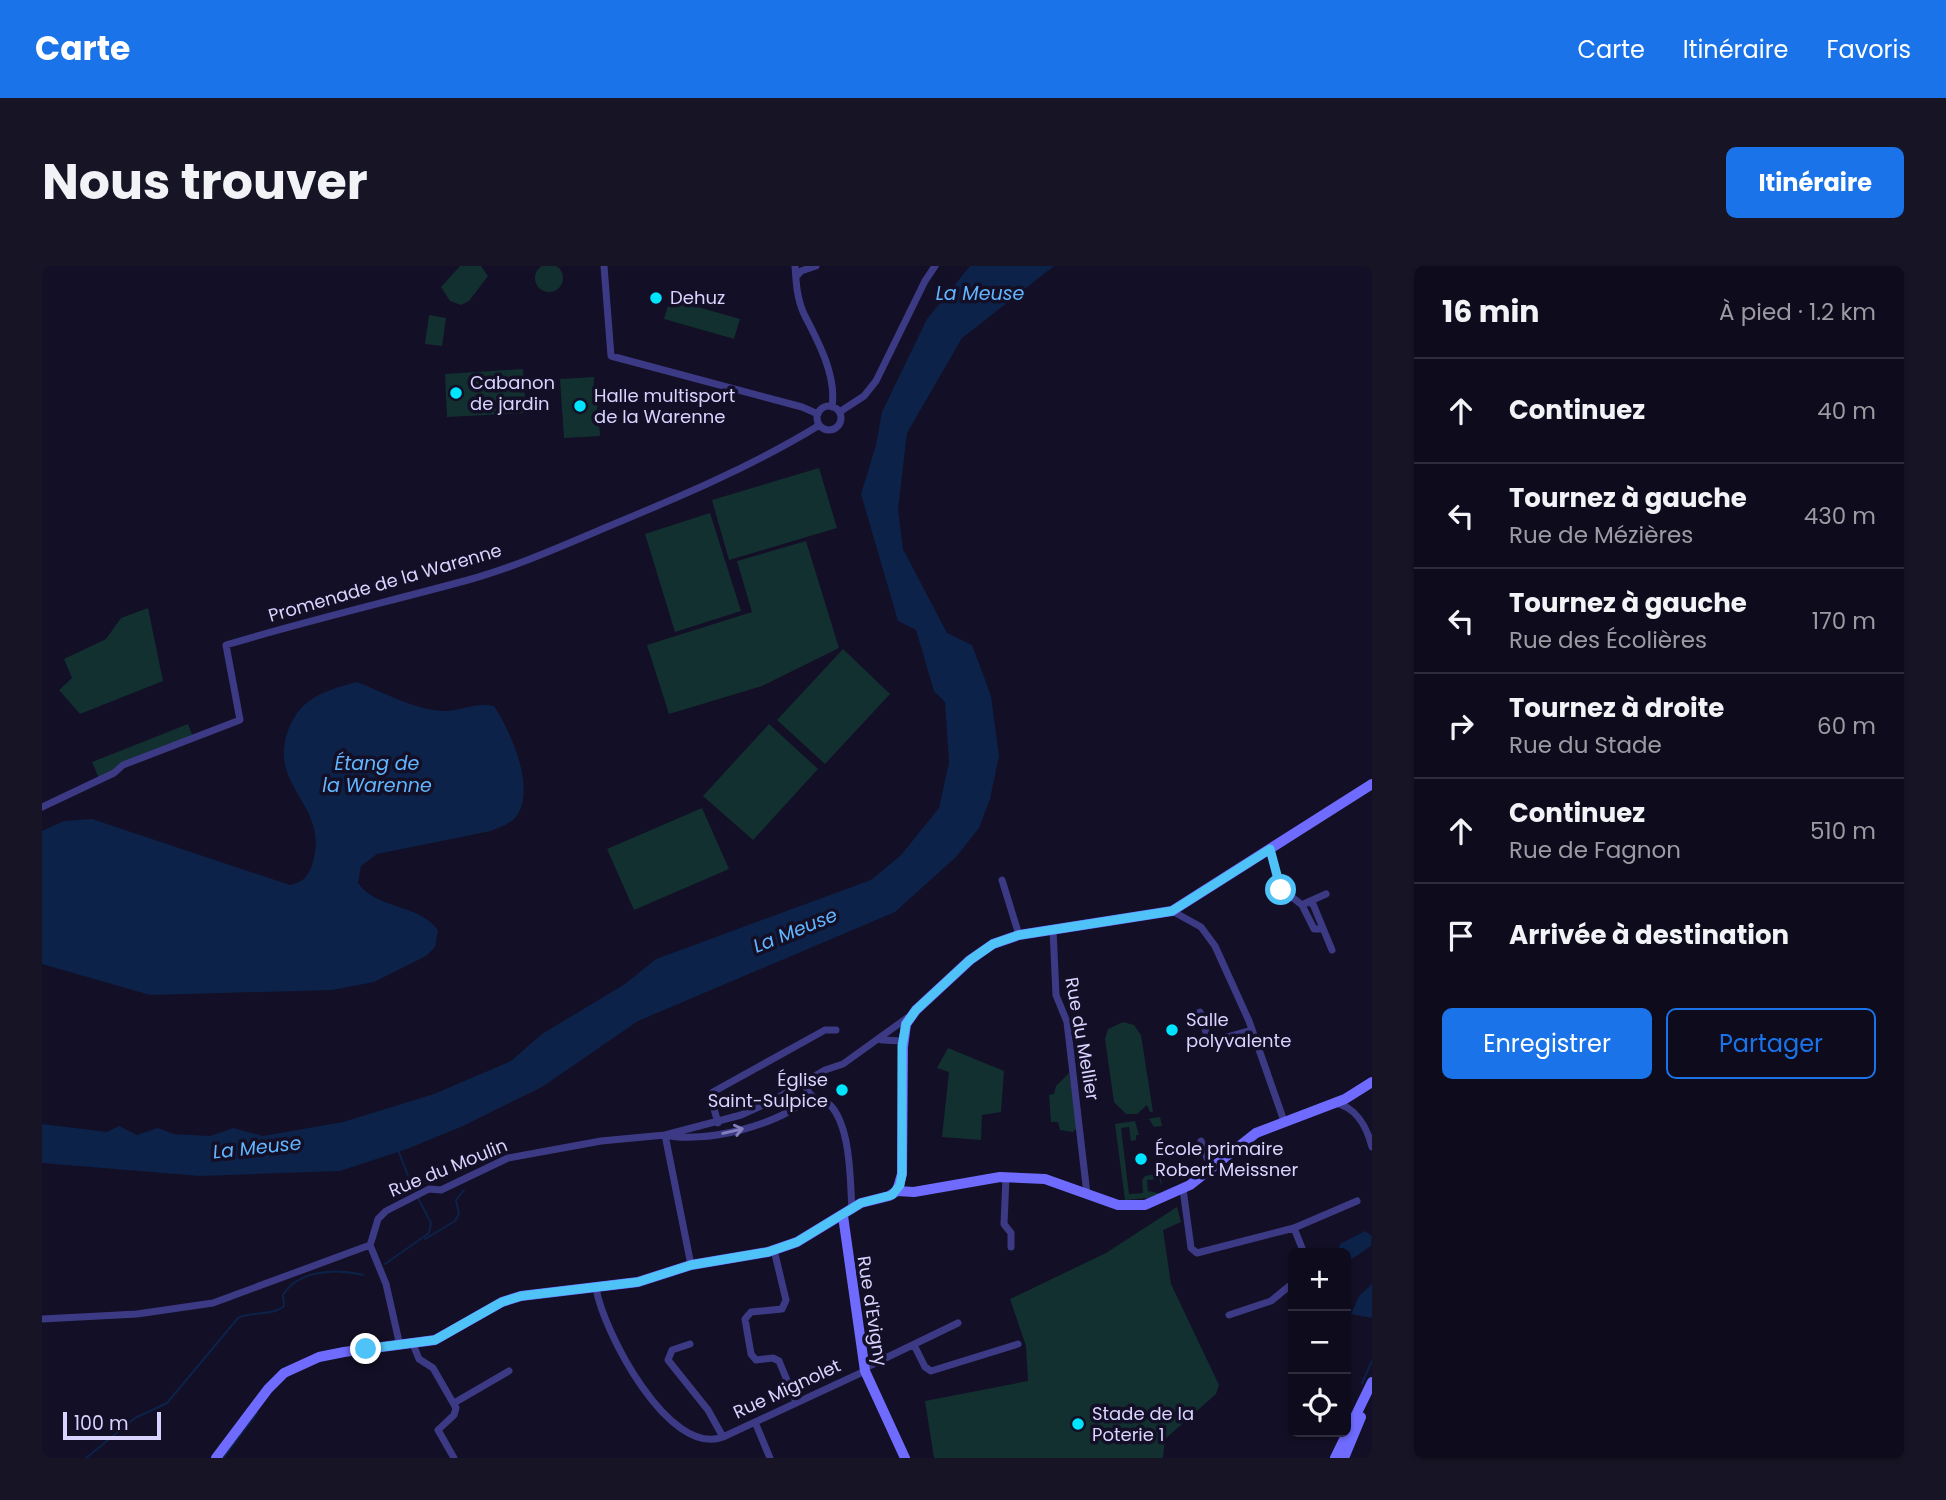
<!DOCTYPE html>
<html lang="fr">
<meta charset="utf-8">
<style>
body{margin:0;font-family:Poppins,sans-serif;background:#171425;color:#f1f3f6}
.controls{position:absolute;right:21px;bottom:21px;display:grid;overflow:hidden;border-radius:10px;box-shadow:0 2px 5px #0004}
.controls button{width:63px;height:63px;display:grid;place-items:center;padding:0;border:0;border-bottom:2px solid #2e2b3b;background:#0e0b1c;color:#f1f3f6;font:35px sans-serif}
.scale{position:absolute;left:21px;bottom:18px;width:98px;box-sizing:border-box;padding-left:7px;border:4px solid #d9d4ff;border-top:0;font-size:19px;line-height:24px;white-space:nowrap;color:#d9d4ff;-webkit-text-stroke:5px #130f26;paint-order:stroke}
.stop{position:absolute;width:21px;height:21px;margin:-16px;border:5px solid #4fc3f7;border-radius:50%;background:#fff}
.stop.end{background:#4fc3f7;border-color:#fff;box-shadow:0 2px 7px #0008}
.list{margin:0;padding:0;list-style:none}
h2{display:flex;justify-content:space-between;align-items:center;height:91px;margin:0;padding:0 28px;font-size:30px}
h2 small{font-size:23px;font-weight:400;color:#9b9ba3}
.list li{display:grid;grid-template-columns:46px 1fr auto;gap:21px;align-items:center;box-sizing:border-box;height:105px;padding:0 28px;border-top:2px solid #2e2b3b}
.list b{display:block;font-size:26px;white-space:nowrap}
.list p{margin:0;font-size:23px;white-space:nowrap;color:#9b9ba3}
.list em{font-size:23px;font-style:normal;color:#9b9ba3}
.actions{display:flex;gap:14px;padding:21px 28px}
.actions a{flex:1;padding:16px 0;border:2px solid #1a73e8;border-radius:10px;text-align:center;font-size:24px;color:#1a73e8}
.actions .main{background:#1a73e8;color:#fff}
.icon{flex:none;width:38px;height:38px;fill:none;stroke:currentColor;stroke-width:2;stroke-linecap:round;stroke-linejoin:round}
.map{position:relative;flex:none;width:1330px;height:1192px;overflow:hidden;border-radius:10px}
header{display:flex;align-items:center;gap:42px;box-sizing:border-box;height:98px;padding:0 35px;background:#1a73e8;color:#fff}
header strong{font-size:33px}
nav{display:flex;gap:38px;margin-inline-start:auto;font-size:24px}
.intro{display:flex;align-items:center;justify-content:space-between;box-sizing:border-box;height:168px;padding:0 42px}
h1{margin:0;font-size:49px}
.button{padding:18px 32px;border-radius:10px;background:#1a73e8;color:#fff;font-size:24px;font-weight:700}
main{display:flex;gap:42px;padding:0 42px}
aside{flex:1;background:#0e0b1c;border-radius:10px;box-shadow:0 2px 5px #0004}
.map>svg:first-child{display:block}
</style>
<header>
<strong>Carte</strong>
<nav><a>Carte</a><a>Itinéraire</a><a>Favoris</a></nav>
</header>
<div class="intro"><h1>Nous trouver</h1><a class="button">Itinéraire</a></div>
<main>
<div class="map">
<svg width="1330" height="1192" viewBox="0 0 1330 1192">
<rect width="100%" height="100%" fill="#130f26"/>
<path fill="#12302f" d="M493 12a14 14 0 1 1 28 0a14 14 0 1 1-28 0Z
M418,0H439L446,10L427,35L419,39L408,35L399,21Z
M628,33L698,53L692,73L622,53Z
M387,49L404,52L400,80L383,78Z
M481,103L484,147L405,151L403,108Z
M552,111L551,136H556L554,152L557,153L558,170L522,172L518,113Z
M777,202L795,262L687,294L670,234Z
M668,247L699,345L633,366L603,268Z
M764,275L797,382L720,420L627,448L605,379L710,346L695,295Z
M106,342L121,415L38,448L17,424L30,412L22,393L64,373L79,352Z
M801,383L848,428L783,498L735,454Z
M146,458L151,471L57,512L50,496Z
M727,458L776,503L711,574L661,530Z
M660,542L687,603L592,644L565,583Z
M1081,756L1092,759L1099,769L1111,846H1108L1105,839L1095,848H1084L1072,836L1063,773L1066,763Z
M906,782L962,805L959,846L940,849L939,874L900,871L907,806L895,802Z
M1027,807L1035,862L1031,866L1018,864L1016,856H1009L1007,829L1012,828L1014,820Z
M1118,851L1120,860L1112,861L1107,853L1093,855L1097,869H1094V874L1089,875L1087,861L1079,862L1087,928L1101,927L1100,914L1103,910L1118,907L1120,920L1117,913L1105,914L1106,925L1120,928L1106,932L1083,934L1073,858Z
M1135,941L1139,956L1121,964L1129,1018L1177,1119L1174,1128L1123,1173L1121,1192H892L883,1135L986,1115L984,1080L968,1033L1064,987Z"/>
<path fill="#0c2248" d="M928,0H1012L920,72L865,167L856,243L861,283L905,367L930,379L949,430L957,490L948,533L937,562L914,591L853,646L596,755L500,821L421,860L365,883L298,905L158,910L0,897V858L65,866L77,860L95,869L116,862L131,868L168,870L191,862L221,870L301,856L392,828L469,795L500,768L583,718L614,693L829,614L859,589L897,542L907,496L903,436L892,425L874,364L856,355L819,228L834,179L840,146L885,53Z
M315,416C341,426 375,445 404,445C422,444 433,436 452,440C468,464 493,519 476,548C471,557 458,561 449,565L335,588L319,600L316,617C334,643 377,638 396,664L393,681L384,690L332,716L290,724L108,729L0,698V565L22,555L50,553L248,619C261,616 266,611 270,599C290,538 223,522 247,462C259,431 285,424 315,416Z
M1323,965L1330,970L1329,980L1304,997V987L1296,985L1298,978Z
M1330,1018V1052L1309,1048L1317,1030Z"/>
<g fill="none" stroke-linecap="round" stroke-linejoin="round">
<path stroke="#0c2248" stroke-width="2" d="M356,884L372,925
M383,973L413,955L417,948L414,934L422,924
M343,998L387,967L389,957L376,932
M1320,1117L1330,1095
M44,1192L93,1152L125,1137L196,1052C210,1045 231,1050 242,1040L241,1029C256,1004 295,1002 321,1009
M181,1192L215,1147"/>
<path stroke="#3d3a85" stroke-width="7" d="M562,0L569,90L760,141L776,148
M753,0C754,16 755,33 762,48C776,75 795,110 790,141
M754,11L759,5L774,0
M775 152a12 12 0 1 1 24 0a12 12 0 1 1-24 0Z
M799,145L822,130L834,115L883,15L893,0
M0,541L72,507L81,499L198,454L184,379C264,355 345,336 426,314C473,301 520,280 565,261C637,231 709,201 776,160
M1228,583L1236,620L1260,639L1272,663H1280
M960,614L977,669
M1266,636L1284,628
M1260,639L1266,636L1271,638L1290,684
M1130,645L1159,661L1173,680L1207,755L1242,855
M1011,664L1014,729L1025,756L1045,928
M1158,746L1167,776L1210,764
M840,774L861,775
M762,818C773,841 779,828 790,841C809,865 808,914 810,944
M1293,837C1314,841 1325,861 1330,881
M676,857L669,832L671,826L783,764H794
M1159,875L1165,892
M964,911L962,958L969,967V981
M1141,923L1149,982L1155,987L1252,962L1315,935
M1252,962L1262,987
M732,984L744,1034L740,1043L709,1046L703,1053L709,1088L714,1094L731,1092L737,1095L754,1136
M649,999L623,869C663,878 739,859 768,830
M554,1022C561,1065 627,1192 681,1171
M1187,1049L1229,1035L1251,1017
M0,1053L95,1048L171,1037L328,979
M371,1078L377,1093L391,1102L414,1142L412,1149L396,1164L412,1192
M648,1078L630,1084L626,1094L666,1144L681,1171L823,1105
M872,1079L883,1101L889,1105L976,1078
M358,1080L344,1018L328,979L330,973L336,953L344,945L387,923L399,924L466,892L559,875L623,869L699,849L730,835L783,804L801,798L865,752
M823,1102L916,1057
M412,1137L467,1105
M713,1156L728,1192"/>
<path stroke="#6f6bff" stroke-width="10" d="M855,925L860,908L861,781L864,758L874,744L928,694L951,678L977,669L1130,645L1330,518
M801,950L823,1105L863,1192
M174,1192L226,1123L242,1107L277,1091L302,1086L393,1074L460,1036L479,1030L596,1016L649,999L726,986L755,976L819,937L847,930L855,925L872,926L958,911L1003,913L1076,939H1103L1148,919L1214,867L1303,833L1330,816
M1293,1192L1330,1116
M1302,1192L1319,1151"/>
</g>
<defs><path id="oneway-shaft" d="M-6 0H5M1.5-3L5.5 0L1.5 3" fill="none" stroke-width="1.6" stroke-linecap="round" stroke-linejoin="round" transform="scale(1.75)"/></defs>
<use stroke="#837fbc" href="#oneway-shaft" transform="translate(691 865) rotate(-13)"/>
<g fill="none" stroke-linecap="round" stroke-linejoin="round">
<path stroke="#4fc3f7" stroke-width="9" d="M324,1083L393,1074L460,1036L479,1030L596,1016L649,999L726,986L755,976L819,937L850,929L858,919L860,908V780L864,758L874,744L928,694L951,678L977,669L1130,645L1228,583L1239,624"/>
</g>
<g fill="#00e5ff" stroke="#130f26" stroke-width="2.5">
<circle cx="614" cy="32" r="7"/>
<circle cx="414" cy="127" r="7"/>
<circle cx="538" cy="140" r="7"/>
<circle cx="1130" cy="764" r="7"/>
<circle cx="800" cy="824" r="7"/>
<circle cx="1099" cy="893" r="7"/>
<circle cx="1036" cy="1158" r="7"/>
</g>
<g text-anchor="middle" stroke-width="7" stroke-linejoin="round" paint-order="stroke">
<g font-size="18" fill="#d9d4ff" stroke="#130f26" text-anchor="start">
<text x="628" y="38">Dehuz</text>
<text x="428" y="123">Cabanon<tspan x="428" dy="21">de jardin</tspan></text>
<text x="552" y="136">Halle multisport<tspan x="552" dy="21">de la Warenne</tspan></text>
<text x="1144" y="760">Salle<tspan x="1144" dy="21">polyvalente</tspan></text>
<text x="786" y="820" text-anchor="end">Église<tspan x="786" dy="21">Saint-Sulpice</tspan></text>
<text x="1113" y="889">École primaire<tspan x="1113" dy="21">Robert Meissner</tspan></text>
<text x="1050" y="1154">Stade de la<tspan x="1050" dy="21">Poterie 1</tspan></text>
</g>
<g font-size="18" fill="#d9d4ff" stroke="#130f26">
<text transform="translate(343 317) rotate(-16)" y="6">Promenade de la Warenne</text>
<text transform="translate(1040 773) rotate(80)" y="6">Rue du Mellier</text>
<text transform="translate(406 902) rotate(-22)" y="6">Rue du Moulin</text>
<text transform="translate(830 1045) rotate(81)" y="6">Rue d'Evigny</text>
<text transform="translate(745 1123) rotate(-25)" y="6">Rue Mignolet</text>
</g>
<g font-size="19" font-style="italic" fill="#62b6ff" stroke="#130f26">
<text x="938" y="34">La Meuse</text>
<text x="335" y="504">Étang de<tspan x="335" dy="22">la Warenne</tspan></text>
<text transform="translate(753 664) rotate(-22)" y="7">La Meuse</text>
<text transform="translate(215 881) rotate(-6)" y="7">La Meuse</text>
</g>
</g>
</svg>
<div class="controls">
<button>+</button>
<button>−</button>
<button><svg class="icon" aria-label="locate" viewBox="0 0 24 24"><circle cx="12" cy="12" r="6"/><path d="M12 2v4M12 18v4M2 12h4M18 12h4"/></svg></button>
</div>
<div class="scale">100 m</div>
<div class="stop" style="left:1239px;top:624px"></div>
<div class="stop end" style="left:324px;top:1083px"></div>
</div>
<aside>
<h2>16 min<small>À pied · 1.2 km</small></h2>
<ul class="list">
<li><svg class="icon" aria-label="ahead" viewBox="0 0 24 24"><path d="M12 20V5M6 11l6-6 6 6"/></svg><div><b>Continuez</b></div><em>40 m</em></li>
<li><svg class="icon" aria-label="left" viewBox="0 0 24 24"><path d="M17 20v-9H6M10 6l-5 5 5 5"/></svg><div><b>Tournez à gauche</b><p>Rue de Mézières</p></div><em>430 m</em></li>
<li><svg class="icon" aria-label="left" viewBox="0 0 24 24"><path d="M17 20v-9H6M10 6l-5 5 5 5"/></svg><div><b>Tournez à gauche</b><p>Rue des Écolières</p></div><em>170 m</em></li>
<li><svg class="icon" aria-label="right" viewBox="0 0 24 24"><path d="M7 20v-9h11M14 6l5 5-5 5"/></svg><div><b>Tournez à droite</b><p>Rue du Stade</p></div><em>60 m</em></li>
<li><svg class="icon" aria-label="ahead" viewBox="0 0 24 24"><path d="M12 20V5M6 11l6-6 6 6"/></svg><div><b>Continuez</b><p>Rue de Fagnon</p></div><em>510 m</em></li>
<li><svg class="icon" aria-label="arrive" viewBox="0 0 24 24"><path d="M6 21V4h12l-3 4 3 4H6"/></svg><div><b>Arrivée à destination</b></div></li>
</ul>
<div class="actions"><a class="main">Enregistrer</a><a>Partager</a></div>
</aside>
</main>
